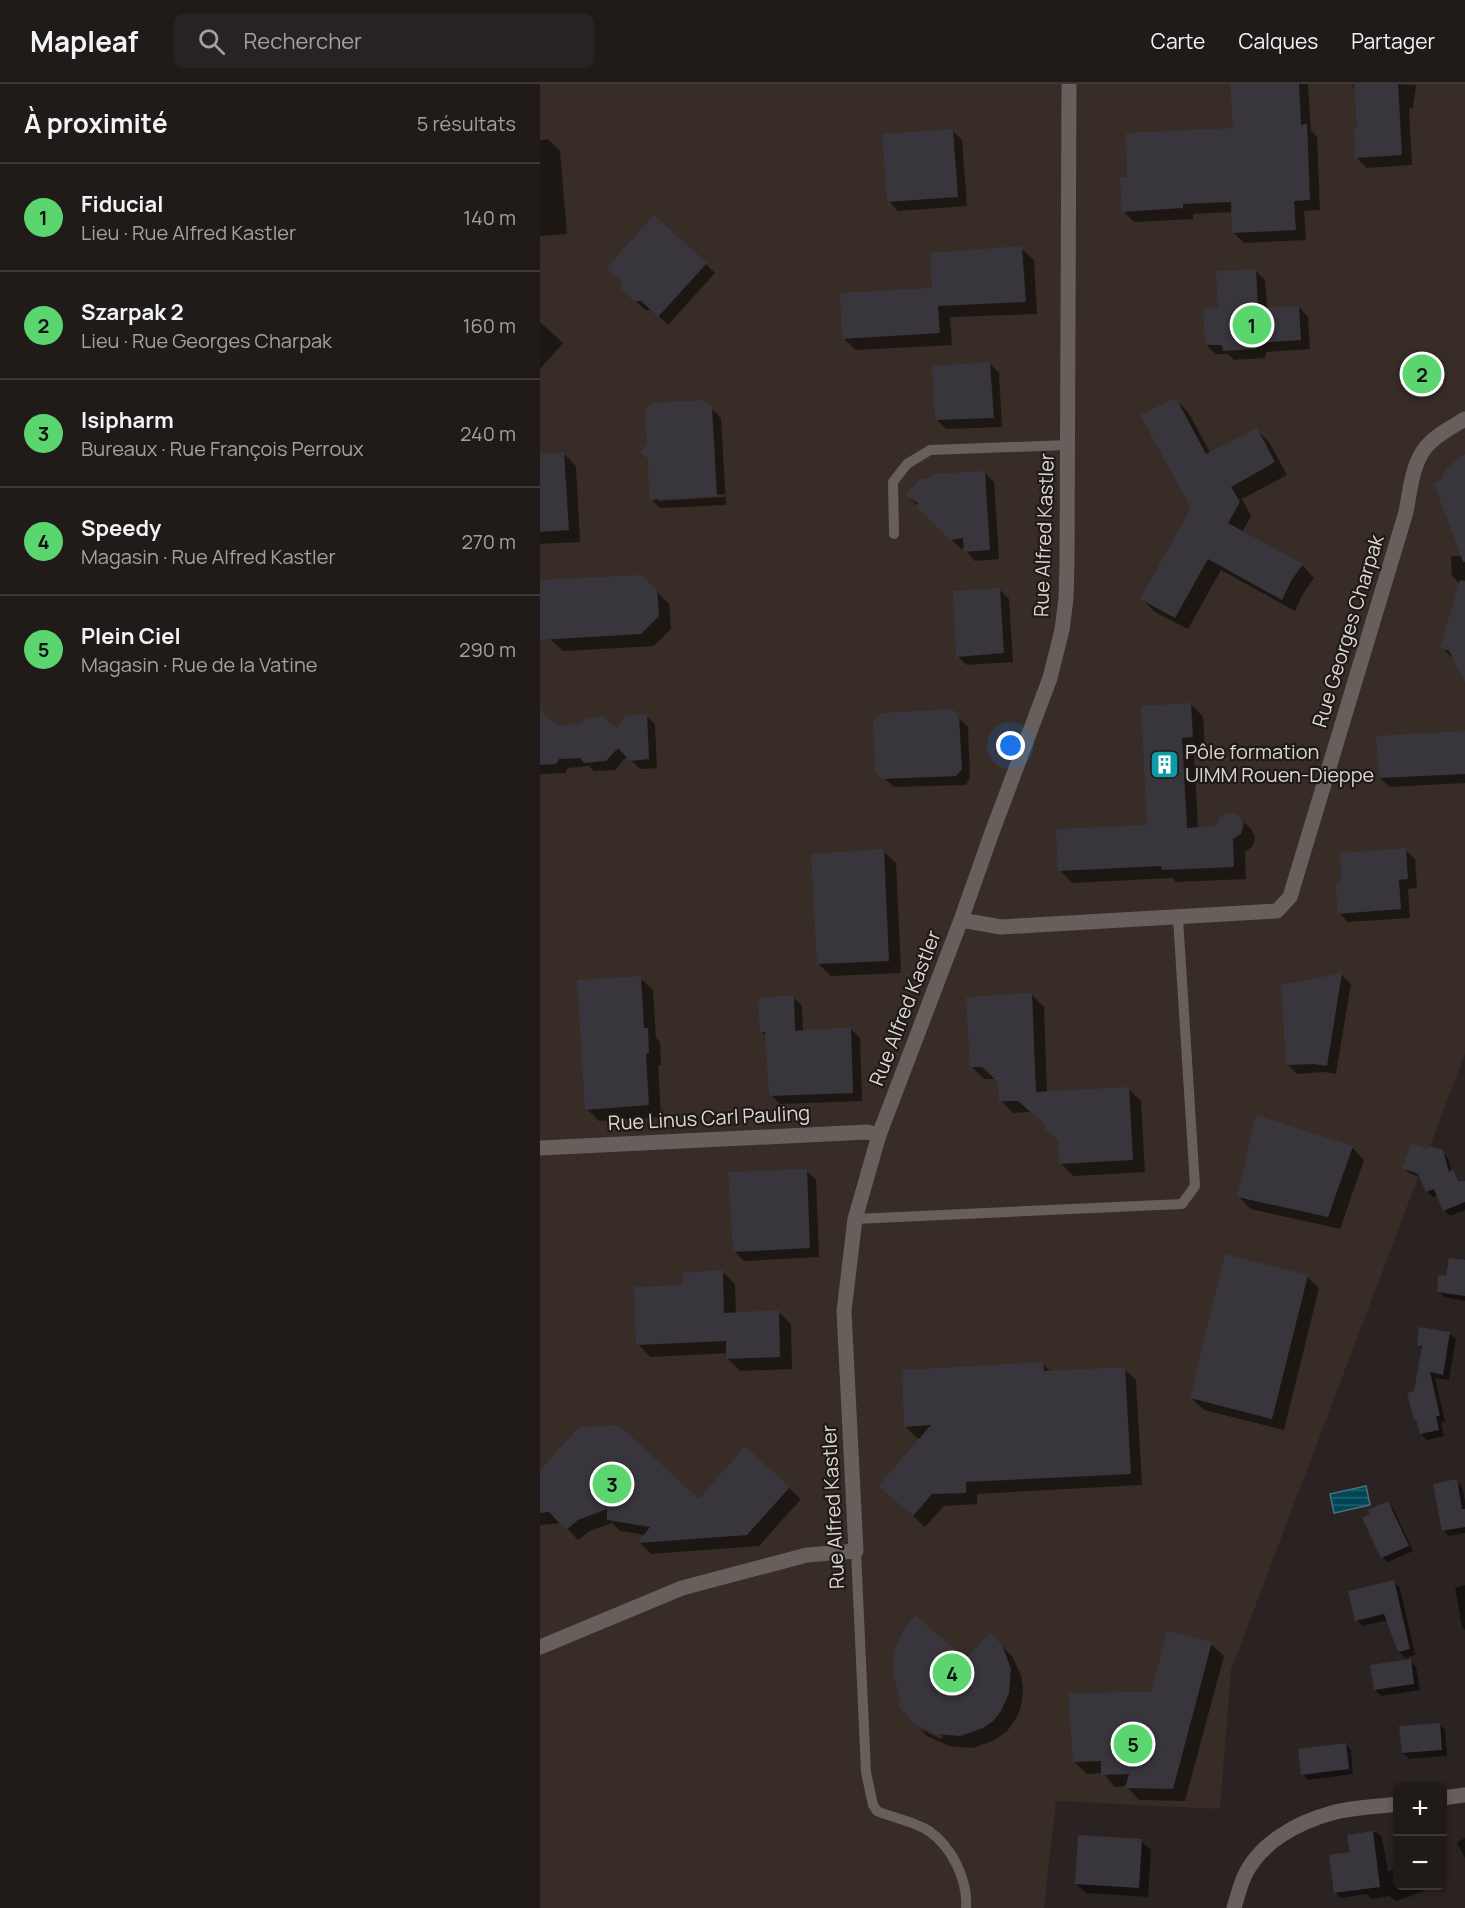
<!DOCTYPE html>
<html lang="fr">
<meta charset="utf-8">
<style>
body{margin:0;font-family:Manrope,sans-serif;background:#282322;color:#f1f3f6}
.controls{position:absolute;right:18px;bottom:18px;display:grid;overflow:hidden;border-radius:9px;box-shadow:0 3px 9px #0003}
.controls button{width:54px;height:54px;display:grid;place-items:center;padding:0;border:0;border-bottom:2px solid #3d3838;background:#201a19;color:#f1f3f6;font:30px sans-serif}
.you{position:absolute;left:471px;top:662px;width:21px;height:21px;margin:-15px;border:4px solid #fff;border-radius:50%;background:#1a73e8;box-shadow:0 0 0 9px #1a73e833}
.badge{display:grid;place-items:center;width:39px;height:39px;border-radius:50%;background:#5bd56e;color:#111;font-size:20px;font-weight:700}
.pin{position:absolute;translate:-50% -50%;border:3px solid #fff;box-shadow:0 2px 6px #0006}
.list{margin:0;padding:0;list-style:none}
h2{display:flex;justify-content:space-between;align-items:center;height:78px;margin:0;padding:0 24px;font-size:26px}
h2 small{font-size:20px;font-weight:400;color:#a2a1a2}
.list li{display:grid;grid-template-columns:39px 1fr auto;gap:18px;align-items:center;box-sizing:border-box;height:108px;padding:0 24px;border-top:2px solid #3d3838}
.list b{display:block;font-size:22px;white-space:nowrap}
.list p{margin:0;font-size:20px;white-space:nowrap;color:#a2a1a2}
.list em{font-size:20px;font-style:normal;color:#a2a1a2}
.icon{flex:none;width:33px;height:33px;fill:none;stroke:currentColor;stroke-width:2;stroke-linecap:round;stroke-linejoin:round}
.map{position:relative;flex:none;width:925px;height:1824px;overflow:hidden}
header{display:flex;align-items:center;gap:36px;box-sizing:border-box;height:84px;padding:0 30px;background:#201a19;border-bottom:2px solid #3d3838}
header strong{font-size:28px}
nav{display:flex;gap:33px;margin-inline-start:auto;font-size:21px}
.search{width:420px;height:54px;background:#282322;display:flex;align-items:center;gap:15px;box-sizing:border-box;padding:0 21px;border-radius:9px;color:#a2a1a2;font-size:22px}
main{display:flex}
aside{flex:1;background:#201a19}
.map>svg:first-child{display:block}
</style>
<header>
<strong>Mapleaf</strong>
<div class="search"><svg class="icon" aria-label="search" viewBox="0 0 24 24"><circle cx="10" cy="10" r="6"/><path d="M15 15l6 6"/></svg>Rechercher</div>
<nav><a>Carte</a><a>Calques</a><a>Partager</a></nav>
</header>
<main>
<aside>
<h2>À proximité<small>5 résultats</small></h2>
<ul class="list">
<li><span class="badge">1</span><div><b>Fiducial</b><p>Lieu · Rue Alfred Kastler</p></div><em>140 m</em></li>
<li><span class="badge">2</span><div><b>Szarpak 2</b><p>Lieu · Rue Georges Charpak</p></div><em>160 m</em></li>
<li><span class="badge">3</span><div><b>Isipharm</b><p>Bureaux · Rue François Perroux</p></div><em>240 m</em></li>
<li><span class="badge">4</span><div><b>Speedy</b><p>Magasin · Rue Alfred Kastler</p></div><em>270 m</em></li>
<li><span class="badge">5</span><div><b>Plein Ciel</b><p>Magasin · Rue de la Vatine</p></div><em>290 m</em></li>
</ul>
</aside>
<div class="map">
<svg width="925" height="1824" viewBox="0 0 925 1824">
<defs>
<pattern id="water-rules" width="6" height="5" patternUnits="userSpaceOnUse" patternTransform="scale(1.5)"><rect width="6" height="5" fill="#004657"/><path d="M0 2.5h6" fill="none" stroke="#25606e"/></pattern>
</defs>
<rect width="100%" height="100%" fill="#2a2321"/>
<path fill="#372c26" d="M0,0H925V970L691,1586L680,1725L516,1717L504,1824H0Z"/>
<path fill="url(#water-rules)" stroke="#42727d" stroke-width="1.5" d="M826,1402L830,1421L794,1429L790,1410Z"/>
<path fill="#0007" fill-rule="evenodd" d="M692,0H768L771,46L777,53L780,126L764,127L766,156L704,159L693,148V128L653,130V135L594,138L583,127L589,94L695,45Z
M813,0L876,1L873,24L869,25L872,81L827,84L817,74L818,45L816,6L813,3Z
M413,47L422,56L427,122L358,127L349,117Z
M8,55L20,67L27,150L0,152V56Z
M481,164L494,176L497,230L410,233L412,261L316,266L303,254L394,205Z
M166,180L175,189L128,241L112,226H105L83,204Z
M716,187L725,196L727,225L759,223L768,233L770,265L726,268L725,274L694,276L688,270H676L666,261L680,225Z
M0,238L23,259L0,285Z
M449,279L459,289L462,343L406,345L396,335Z
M635,315L648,328L671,370L716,345L729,358L747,391L702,415L711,432L702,448L762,481L774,494L763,510L755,527L681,486L648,545L615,528L602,515L652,424Z
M171,324L181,334L186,421L120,424L111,415ZM185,410V413L118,417V414Z
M24,370L36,382L40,458L0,460V371Z
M925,376V586L902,564L920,500L912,492L911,472H922L902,398Z
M444,388L454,398L459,475L435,477L426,467L425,464L421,465L367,411Z
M0,497L116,507L129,520L131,545L114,562L23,567L10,555L0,511Z
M460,506L469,515L473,578L427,581L417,572Z
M651,620L663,633L665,665L654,666L658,745L678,744L698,732L711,745L715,753L713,762L705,768L706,795L636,798L632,794L532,799L520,786L608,742Z
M411,627L428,643L430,694L426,701L354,703L337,688Z
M106,632L115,640L117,684L100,685L87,672L75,686L54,687L49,682L28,684L25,689L0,690V637L17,643L76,646Z
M925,649V699L850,703L840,694Z
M865,766L875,775L877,804L868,805L870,834L808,838L799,829L802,801Z
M343,767L356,779L361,889L291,892L278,879Z
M802,891L811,900L796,990L784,988L757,990L747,980Z
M100,894L113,906L116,954L120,958L121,981L118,982L121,1033L59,1037L47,1025Z
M491,910L504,923L507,1009L588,1005L601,1017L605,1088L533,1092L521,1079L520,1058L507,1043L492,1028L473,1029L461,1016L459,998L456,995H444L431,982Z
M253,913L262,922L263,948L311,945L320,954L322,1017L240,1020L231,1011L227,953L222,948Z
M812,1063L824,1076L800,1145L711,1125L699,1113Z
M889,1067L902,1068L908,1074L913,1091L925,1117V1126L910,1132L904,1126L898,1111L893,1113L887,1108L882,1094L869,1089L864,1084Z
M266,1086L276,1096L279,1173L204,1177L194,1167Z
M925,1178V1217L904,1213L898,1207L908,1193Z
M183,1188L195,1200L196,1230L239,1228L251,1240L252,1285L200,1287L188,1275V1269L110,1273L98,1260L144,1202Z
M767,1192L779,1204L744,1346L664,1326L651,1314Z
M909,1249L916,1255L909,1296L895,1294L905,1338H901L904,1352L887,1356L881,1350L878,1339L875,1336L876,1308L883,1266L878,1261Z
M503,1280L511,1288L584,1285L596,1296L602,1401L437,1410V1420L404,1422L385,1443L340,1402L382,1354H377L366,1343Z
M205,1365L261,1415L219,1462L111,1470L100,1459L106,1451L80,1447L72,1439L50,1447L38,1456L22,1439L0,1441V1388L159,1417Z
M916,1397L922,1403L925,1417V1449L909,1452L903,1446Z
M847,1419L853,1424L873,1467L848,1478L842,1473Z
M853,1498L860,1504L875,1571L865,1574L859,1568L848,1536L823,1542L817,1536Z
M925,1501V1546L922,1543L915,1504Z
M450,1550L472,1572L481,1591L483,1606L481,1622L477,1633L468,1646L455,1656L433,1664L409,1662L387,1652L380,1645L401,1655L403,1652L375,1639Z
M671,1560L684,1572L645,1717L599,1716L586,1702L575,1703L563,1689L547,1690L534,1678Z
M870,1576L876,1583L880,1606L841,1612L835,1606Z
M899,1640L905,1646L907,1672L869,1675L863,1669Z
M806,1661L811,1666L813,1690L768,1696L763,1690Z
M836,1748L842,1753L848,1788L858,1783V1802H887L889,1805L856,1817L849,1812L831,1815L827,1810L801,1814L795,1808L812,1770L808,1752Z
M925,1754V1774L917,1758Z
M601,1757L611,1766L608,1813L546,1809L536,1800Z"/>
<path fill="#38363c" d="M690,0H759L761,41L767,40L770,116L754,117L756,146L692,149L691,118L643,120V124L582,128L580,93H587L586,49L693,44Z
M814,0H858L862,71L815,74L814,44H817Z
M413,45L418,113L347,118L342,50Z
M114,131L167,179L118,233L101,217H94L81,205V197L66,184Z
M482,162L486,218L398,222L400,249L302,255L300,209L392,204L390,169Z
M716,185L718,224L759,222L761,256L717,259L716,265L683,267L682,261H665L663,225L678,224L676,187Z
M450,278L454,334L395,336L392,282Z
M636,314L666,370L717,344L735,378L691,403L700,418L688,439L763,480L751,497L742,516L668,475L635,534L600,515L651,424L600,331Z
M164,316L172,323L177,412L109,416L108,375L100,368L107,360L105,326L112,319Z
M24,368L29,446L0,448V370Z
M925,370V478H923L894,399L901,396L907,384Z
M445,387L450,466L424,468L423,454L410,456L376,423L378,419L365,411L380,395L391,394V390Z
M101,491L117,506L119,532L101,550L0,556V496Z
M920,496L925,497V598L909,567L900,564Z
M460,504L464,569L416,573L413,507Z
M651,619L653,653L642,654L647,744L676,742L680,732L689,728L699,731L704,739L701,750L693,755L694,783L622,786L621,782L518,787L516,745L607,741L601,622Z
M412,625L419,632L422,685L416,692L343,695L335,688L333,637L340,629Z
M0,626L17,641L41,640L46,634L63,632L76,644L86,632L107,630L109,675L90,677L78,664L66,677L44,679L40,674L19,675L16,680L0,681Z
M925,647V690L839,694L836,652Z
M866,764L868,795L859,796L861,825L797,830L796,800L801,799L800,769Z
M344,765L349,877L277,880L271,770Z
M802,889L787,982L774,980L746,981L741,901Z
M101,892L104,944H108L109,969L106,970L109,1021L45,1026L37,896Z
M492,909L496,1008L589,1003L593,1076L519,1080L518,1056L504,1044L506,1042L478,1017H459L458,998L442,983H430L426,913Z
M254,911L255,947L311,943L313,1009L229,1012L225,948H220L218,914Z
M716,1031L813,1062L788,1133L697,1113Z
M871,1059L888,1065L889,1062L903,1066L909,1088L913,1085L918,1097H925V1118L903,1127L894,1105L886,1108L878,1090L862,1084Z
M267,1085L270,1164L193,1168L188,1088Z
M685,1170L768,1191L732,1335L650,1314Z
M909,1174L925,1176V1212L897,1208L898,1191L906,1192Z
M183,1186L184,1229L239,1226L240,1273L186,1275V1257L96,1261L94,1203L143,1201L142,1189Z
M879,1243L910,1248L903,1291L890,1288L900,1332H896L899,1346L880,1350L876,1336H874L867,1309L874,1307L882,1262H877Z
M503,1278L504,1287L585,1283L591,1390L426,1398V1409L392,1410L373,1432L338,1402L391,1341L364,1343L362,1286Z
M79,1341L159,1415L205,1362L250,1403L207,1451L98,1459L110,1443L67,1436V1425L38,1436L26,1446L9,1428L0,1429V1386L39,1343Z
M917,1395L922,1425H925V1443L902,1447L893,1400Z
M848,1417L869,1462L841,1474L822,1434L830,1430L828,1426Z
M854,1496L870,1565L858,1568L844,1530L815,1537L808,1507Z
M375,1531L426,1575L450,1548L462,1561L471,1585L469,1609L461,1627L453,1637L443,1644L420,1652L395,1650L373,1639L357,1620L361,1618L354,1593V1568L363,1546Z
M627,1547L672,1558L633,1705L585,1704L589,1690L561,1691V1677L533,1678L528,1609L611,1608Z
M871,1575L874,1600L834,1606L830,1581Z
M900,1639L902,1666L862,1669L859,1642Z
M806,1659L809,1685L761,1691L758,1665Z
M833,1747L840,1803L794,1809L789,1771L810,1768L807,1751Z
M538,1751L602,1755L599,1804L535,1800Z"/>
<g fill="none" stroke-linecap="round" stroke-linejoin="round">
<path stroke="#665f5c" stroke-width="10" d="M354,450L353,398L367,380L390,366L528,361
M315,1135L642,1120L655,1102L638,834
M316,1467L326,1688L333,1721L337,1727C353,1734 374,1737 389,1747C412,1763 428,1796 426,1824"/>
<path stroke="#665f5c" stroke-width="15" d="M421,836L461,843L737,827L750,813L866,428C870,407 872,380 886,363C896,351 912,343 925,335
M0,1064L327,1048L339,1051
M0,1563L142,1504L267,1471L316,1467L304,1227L315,1135L339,1051L421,836L451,751L510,594L522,546L526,514L527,479L529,0
M902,1714L925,1711
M694,1824C697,1814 700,1802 704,1793C719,1759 758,1738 792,1729C813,1723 836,1723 858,1720"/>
</g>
<defs>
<symbol id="building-square" viewBox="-11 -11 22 22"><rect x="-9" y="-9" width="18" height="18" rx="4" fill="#0f9aa8" stroke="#201a17"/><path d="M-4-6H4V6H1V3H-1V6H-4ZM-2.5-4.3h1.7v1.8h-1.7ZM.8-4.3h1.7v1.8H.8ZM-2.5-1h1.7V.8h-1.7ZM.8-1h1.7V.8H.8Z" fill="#fff"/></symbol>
</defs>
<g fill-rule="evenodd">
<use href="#building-square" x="608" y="664" width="33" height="33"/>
</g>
<g text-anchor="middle" stroke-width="4.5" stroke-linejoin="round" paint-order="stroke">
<g font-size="20" fill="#dbd7d5" stroke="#201a17">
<text transform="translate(504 451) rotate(-88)" y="7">Rue Alfred Kastler</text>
<text transform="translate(808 547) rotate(-73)" y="7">Rue Georges Charpak</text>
<text transform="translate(365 924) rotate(-69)" y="7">Rue Alfred Kastler</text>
<text transform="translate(169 1034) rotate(-3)" y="7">Rue Linus Carl Pauling</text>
<text transform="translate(293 1423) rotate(-93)" y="7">Rue Alfred Kastler</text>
</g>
<g font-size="20" fill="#dbd7d5" stroke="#201a17" text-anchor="start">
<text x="645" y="675">Pôle formation<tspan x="645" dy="23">UIMM Rouen-Dieppe</tspan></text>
</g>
</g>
</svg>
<div class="controls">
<button>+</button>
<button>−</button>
</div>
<div class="you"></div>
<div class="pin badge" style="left:712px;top:241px">1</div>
<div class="pin badge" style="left:882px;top:290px">2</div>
<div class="pin badge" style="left:72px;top:1400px">3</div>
<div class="pin badge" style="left:412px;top:1589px">4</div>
<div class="pin badge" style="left:593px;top:1660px">5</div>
</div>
</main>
